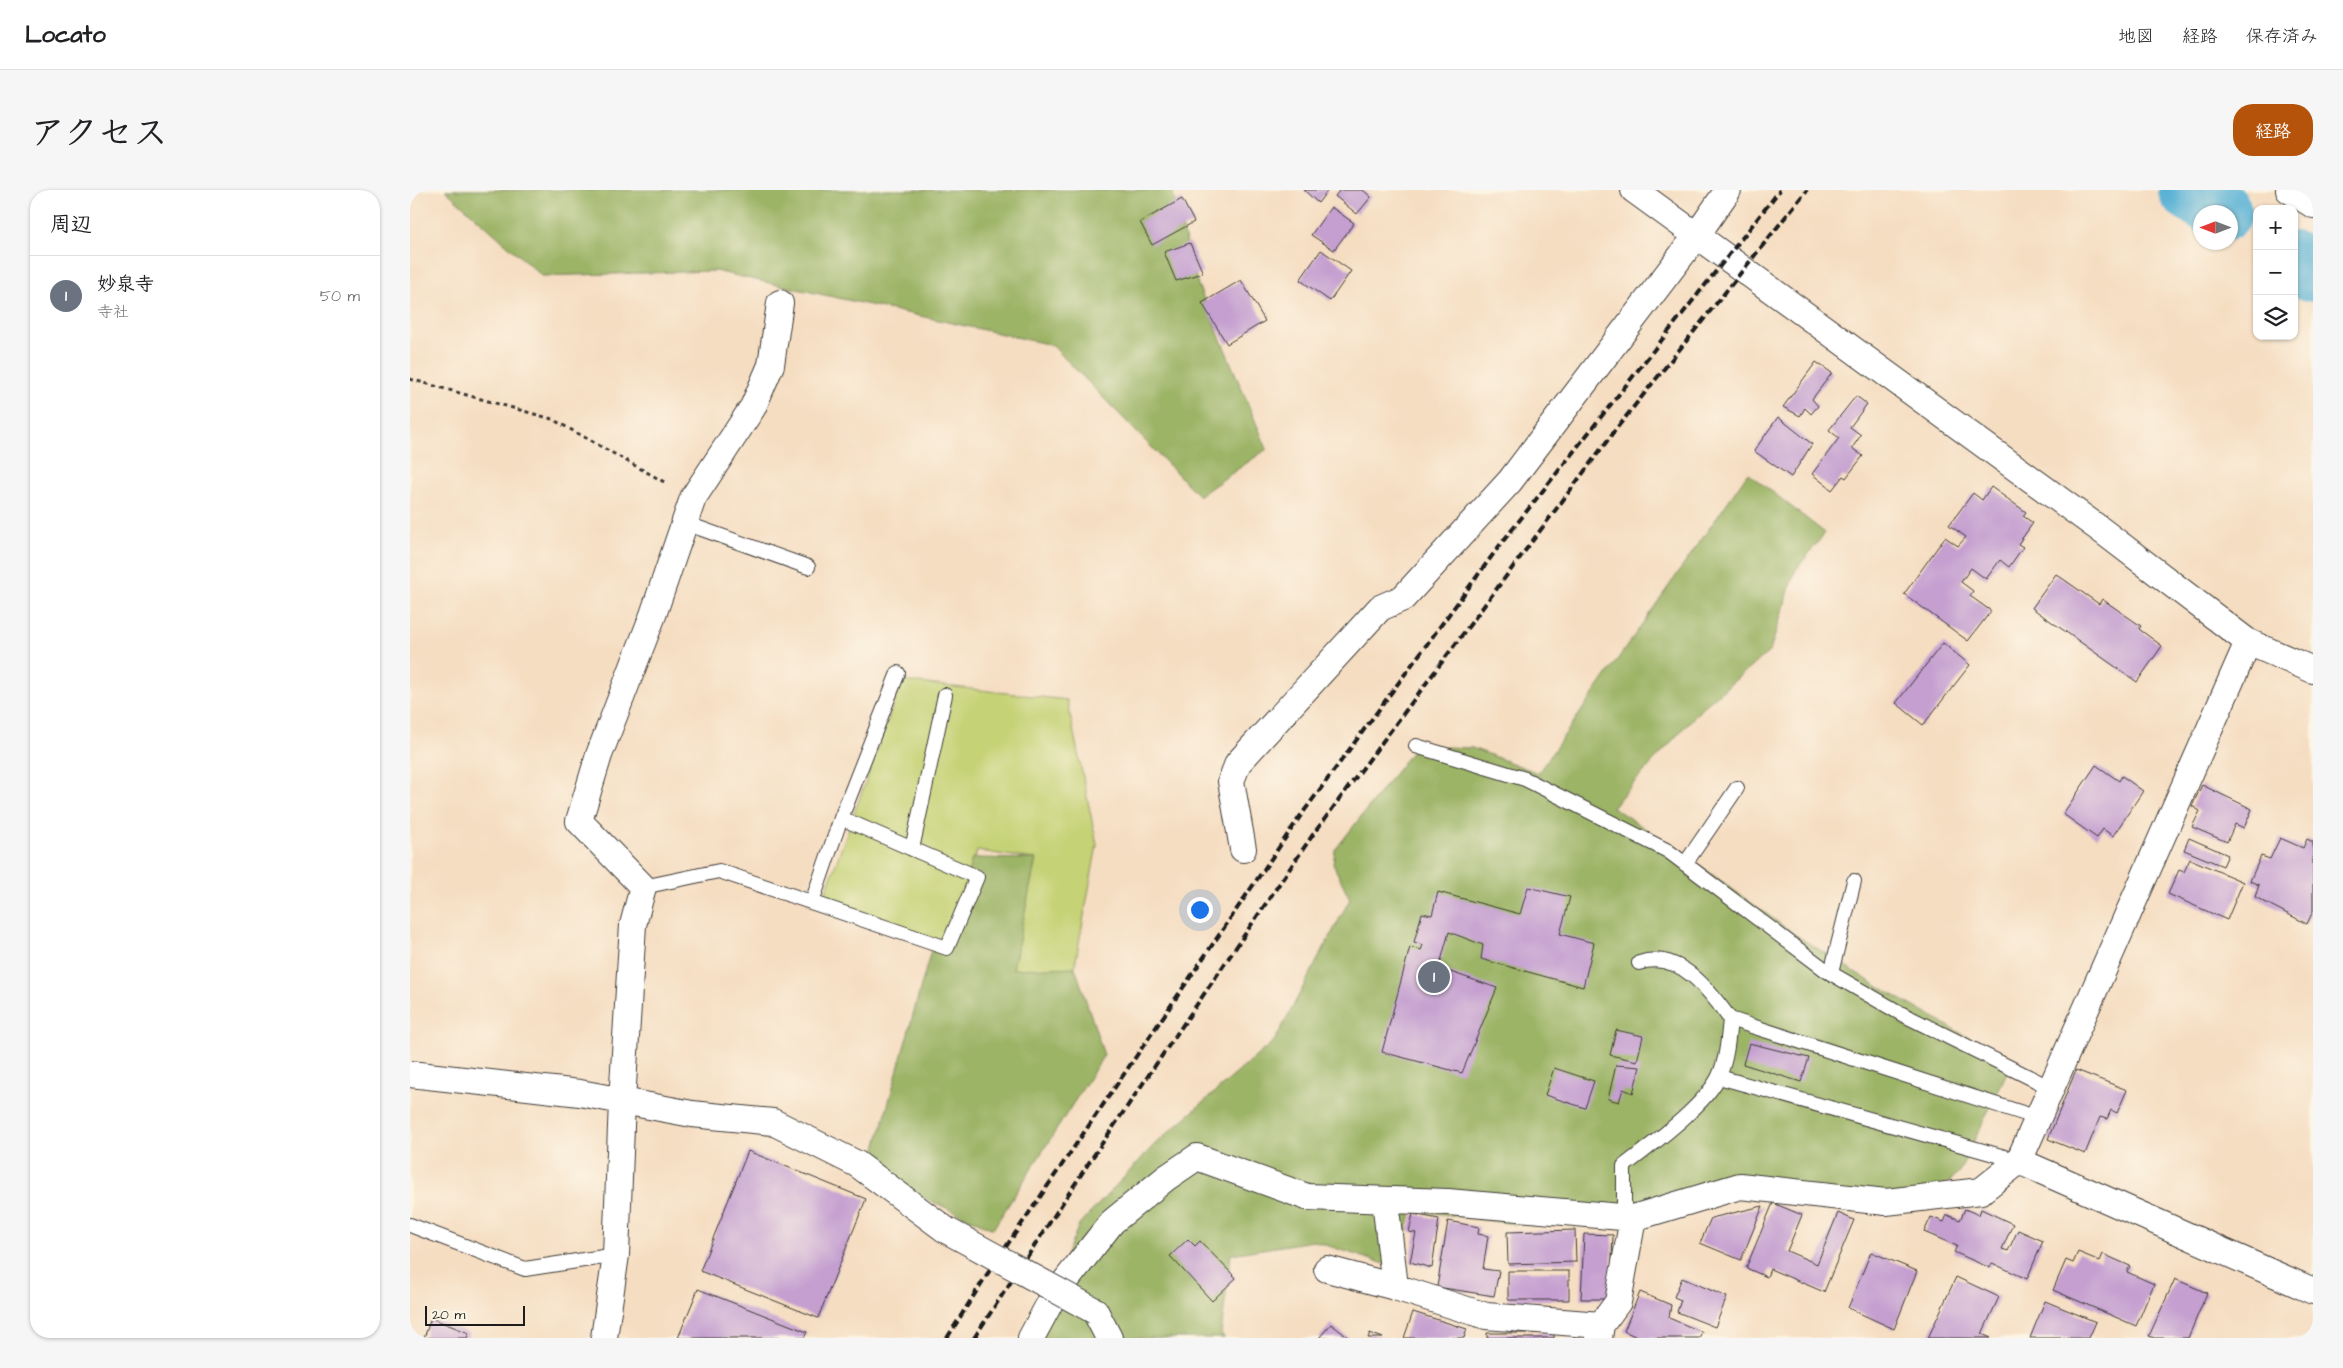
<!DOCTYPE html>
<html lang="ja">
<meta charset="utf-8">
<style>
body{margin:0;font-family:"Architects Daughter","Klee One",sans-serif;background:#f6f6f6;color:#202124}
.controls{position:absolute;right:15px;top:15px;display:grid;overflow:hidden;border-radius:10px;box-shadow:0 1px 4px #0004}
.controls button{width:45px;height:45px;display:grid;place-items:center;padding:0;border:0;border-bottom:1px solid #e0e0e0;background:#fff;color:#202124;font:25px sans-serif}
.compass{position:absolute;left:1783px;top:15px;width:45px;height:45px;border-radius:50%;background:#fff;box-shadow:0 1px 4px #0004;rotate:270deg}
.scale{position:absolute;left:15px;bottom:12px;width:100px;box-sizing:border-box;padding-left:5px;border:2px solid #1c1c1c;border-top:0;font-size:14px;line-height:18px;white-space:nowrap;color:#1c1c1c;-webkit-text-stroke:4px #fcf5e5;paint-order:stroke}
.you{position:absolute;left:789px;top:719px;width:18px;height:18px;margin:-12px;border:4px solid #fff;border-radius:50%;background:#1a73e8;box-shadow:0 0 0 8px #1a73e833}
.badge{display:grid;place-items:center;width:32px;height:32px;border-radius:50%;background:#b45309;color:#fff;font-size:16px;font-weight:700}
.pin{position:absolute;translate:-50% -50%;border:2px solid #fff;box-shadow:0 1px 5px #0006}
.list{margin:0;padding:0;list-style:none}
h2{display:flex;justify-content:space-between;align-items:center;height:65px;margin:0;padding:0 20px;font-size:21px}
h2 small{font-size:16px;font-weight:400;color:#757577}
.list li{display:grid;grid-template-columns:32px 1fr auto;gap:15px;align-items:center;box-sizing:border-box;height:80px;padding:0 20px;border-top:1px solid #e0e0e0}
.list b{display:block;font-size:19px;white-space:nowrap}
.list p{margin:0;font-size:16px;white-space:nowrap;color:#757577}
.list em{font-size:16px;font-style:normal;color:#757577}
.icon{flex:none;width:28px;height:28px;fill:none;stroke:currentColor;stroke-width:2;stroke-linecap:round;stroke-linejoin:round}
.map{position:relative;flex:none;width:1903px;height:1148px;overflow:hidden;border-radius:20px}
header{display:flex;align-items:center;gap:30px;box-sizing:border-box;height:70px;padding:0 25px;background:#fff;border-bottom:1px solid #e0e0e0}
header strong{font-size:24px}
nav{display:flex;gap:28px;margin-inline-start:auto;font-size:18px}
.intro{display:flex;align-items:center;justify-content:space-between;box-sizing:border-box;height:120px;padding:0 30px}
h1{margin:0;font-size:35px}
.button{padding:12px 22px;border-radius:20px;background:#b45309;color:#fff;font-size:18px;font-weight:700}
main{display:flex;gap:30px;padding:0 30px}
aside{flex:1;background:#fff;border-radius:20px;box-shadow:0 1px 4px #0004}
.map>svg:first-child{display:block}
</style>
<header>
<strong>Locato</strong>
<nav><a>地図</a><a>経路</a><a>保存済み</a></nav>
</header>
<div class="intro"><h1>アクセス</h1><a class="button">経路</a></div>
<main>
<aside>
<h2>周辺<small></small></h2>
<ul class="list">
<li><span class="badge" style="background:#6b7280">1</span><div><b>妙泉寺</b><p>寺社</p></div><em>50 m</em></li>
</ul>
</aside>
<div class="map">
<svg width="1903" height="1148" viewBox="0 0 1903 1148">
<rect width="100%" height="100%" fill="#fcf5e5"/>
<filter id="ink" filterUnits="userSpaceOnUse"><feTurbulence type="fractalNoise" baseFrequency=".02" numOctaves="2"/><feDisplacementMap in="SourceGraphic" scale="10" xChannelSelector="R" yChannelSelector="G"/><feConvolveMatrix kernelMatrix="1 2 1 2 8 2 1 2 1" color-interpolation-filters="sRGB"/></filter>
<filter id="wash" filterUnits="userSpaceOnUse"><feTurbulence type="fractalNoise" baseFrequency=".0096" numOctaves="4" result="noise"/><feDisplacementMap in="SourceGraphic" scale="20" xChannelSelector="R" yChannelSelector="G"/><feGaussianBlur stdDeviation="1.12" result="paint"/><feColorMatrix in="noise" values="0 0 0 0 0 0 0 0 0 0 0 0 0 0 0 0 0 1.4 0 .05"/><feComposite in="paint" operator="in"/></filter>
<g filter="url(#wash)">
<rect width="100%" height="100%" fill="#f5ddc1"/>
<path fill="#c5d274" stroke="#707748" d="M492,491L657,510L687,655L662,791L603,779L625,669L567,661L537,758L411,715Z"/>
<path fill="#9cb466" stroke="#5c6841" d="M35,0H762L788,95L857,259L789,306L642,155L305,81L132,86Z
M1338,283L1415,343L1385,381L1360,461L1293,517L1202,617L1267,659L1384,744L1469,797L1602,872L1548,984L1503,1021L1331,996L1242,1023L1104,1034L1002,1020L987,1078L903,1051L821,1064L811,1144L815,1148H621L669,1035L744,955L865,850L940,709L923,674L925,660L1006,556L1062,558L1128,583Z
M562,668L626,669L603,779L665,777L694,865L583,1039L459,983L523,753L543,741Z"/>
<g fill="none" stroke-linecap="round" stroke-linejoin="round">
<path stroke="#57b1d5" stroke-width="60" d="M1778,0L1812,22
M1884,71L1903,82"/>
</g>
<g id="blocks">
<path fill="#c49fd0" d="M894,0H918L908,13Z
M930,0H953L961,7L947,24L925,6Z
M772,9L784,32L742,55L730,32Z
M921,17L944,33L924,60L901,45Z
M780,53L793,83L766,91L754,62Z
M911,60L941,81L920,111L890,90Z
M831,90L855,131L817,154L792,113Z
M1406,172L1422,183L1402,209L1408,216L1401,224L1395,218L1390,226L1373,217Z
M1446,206L1457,214L1440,237L1451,245L1442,258L1453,266L1436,288L1433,286L1422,300L1402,284L1429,248L1419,240Z
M1368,227L1402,254L1381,287L1344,261Z
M1581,297L1616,322L1613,326L1623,333L1608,354L1613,357L1599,377L1590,370L1576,389L1561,378L1551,392L1563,401L1560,406L1581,421L1558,451L1494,404L1535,347L1548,356L1556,347L1539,335L1563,303L1572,310Z
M1646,384L1689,414L1692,409L1731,436L1729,439L1752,456L1727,492L1622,418Z
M1533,453L1560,475L1513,535L1486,513Z
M1686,575L1709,591L1712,586L1733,601L1703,646L1693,639L1687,648L1653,624Z
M1792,595L1842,619L1834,638L1825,634L1817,652L1782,637L1790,621L1782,616Z
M1779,648L1818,665L1813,676L1774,660Z
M1870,648L1893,658L1897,649L1903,652V721L1897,734L1845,707L1849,695L1840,691L1851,666L1860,669Z
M1780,669L1833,692L1817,730L1758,704L1769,680L1774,682Z
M1118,697L1160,707L1150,744L1184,753L1173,797L1071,769L1073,755L1039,742L1029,778L1087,798L1052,883L972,862L1000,757L1011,760L1013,755L1004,752L1012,723L1022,725L1028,702L1110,724Z
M1206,840L1233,846L1227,871L1200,865Z
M1339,853L1399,868L1391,892L1333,874Z
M1206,875L1230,877L1223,903L1213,899L1209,912L1198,909Z
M1144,878L1184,891L1175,918L1135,905Z
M1666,880L1717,900L1707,923L1701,920L1697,929L1690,927L1675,964L1638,949Z
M338,961L456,1009L408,1128L290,1081Z
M1363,1013L1392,1025L1377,1061L1407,1074L1428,1023L1444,1030L1414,1102L1360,1079L1357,1087L1336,1078Z
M1353,1016L1331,1070L1290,1053L1301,1028Z
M1555,1019L1569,1025L1571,1019L1603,1034L1592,1059L1598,1061L1608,1040L1633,1051L1617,1089L1582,1073L1580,1078L1544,1062L1547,1056L1514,1042L1521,1027L1534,1032L1537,1025L1550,1030Z
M1003,1024L1029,1029L1022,1078L1000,1072L1006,1043L999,1042Z
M1038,1031L1069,1037L1068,1044L1078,1046L1073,1079L1089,1081L1084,1106L1027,1097Z
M1165,1040L1166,1072L1098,1074L1097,1042Z
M1174,1044L1203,1045L1200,1109H1171Z
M778,1049L785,1056L790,1051L826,1088L802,1111L760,1066Z
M1461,1062L1507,1081L1484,1139L1438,1118Z
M1668,1062L1690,1071L1693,1064L1720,1076L1717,1082L1744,1094L1726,1136L1643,1100L1656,1070L1663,1073Z
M1098,1081H1159V1110H1098Z
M1546,1087L1589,1107L1572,1144L1581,1148H1518Z
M1272,1088L1317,1107L1305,1137L1267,1122L1271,1110L1264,1107Z
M1765,1089L1797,1103L1778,1148H1744L1739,1146Z
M288,1099L397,1142L394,1148H268Z
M1230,1102L1261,1115L1259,1128L1292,1142L1289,1148H1229L1214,1141Z
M1635,1111L1686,1132L1679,1148H1620Z
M1003,1122L1057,1139L1054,1148H994Z
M21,1128L59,1143L57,1148H14Z
M921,1134L939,1148H909Z
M960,1143L973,1148H958Z
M1077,1143H1144V1148H1077Z"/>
</g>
</g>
<g filter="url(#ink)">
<use href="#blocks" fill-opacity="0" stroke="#3d3935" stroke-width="1"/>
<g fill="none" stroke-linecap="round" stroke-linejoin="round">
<defs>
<path id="lane" d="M275,333L398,377
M1006,556L1115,589L1258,661L1417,781L1490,823L1641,898
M431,628L488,483
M502,659L535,505
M1275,674L1327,598
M233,697L309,681L537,758L567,687L431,628L402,712
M1229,773C1269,759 1300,801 1320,829L1628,928
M1421,783L1444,691
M1309,887L1609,971
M1214,1028V976C1241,955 1295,916 1309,886C1317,868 1318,849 1320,829
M0,1035L115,1079L206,1065"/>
<path id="street" d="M1224,0L1691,340L1838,452L1903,480
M1879,0L1903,15
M1838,452L1609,971L1903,1101
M833,659L821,591L828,573L970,418L993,408L1100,291L1287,45L1318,0
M0,884L170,903L282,924L363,932L447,974L536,1040
M917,1079L985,1097L975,1010
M985,1097L1076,1126L1191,1135
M685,1121L699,1148
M194,1148L206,1065L212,911L223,735L233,697L169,631L189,565L243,425L283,308L343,217L361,175L370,113
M621,1148L643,1107L702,1032L756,988L787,967L897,1007L1038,1012L1223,1028
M1189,1148L1191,1135L1208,1112L1223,1028L1330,996L1476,1012L1571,1001L1609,971"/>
</defs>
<use href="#lane" stroke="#3d3935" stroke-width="16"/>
<use href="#street" stroke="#3d3935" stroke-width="28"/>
<path stroke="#3d3935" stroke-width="3" stroke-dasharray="4 4" stroke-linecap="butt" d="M0,189L142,229L256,293"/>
<use href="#lane" stroke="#fff" stroke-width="14"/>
<use href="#street" stroke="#fff" stroke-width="26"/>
<path stroke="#1c1c1c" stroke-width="4" stroke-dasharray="8 4" stroke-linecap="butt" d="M537,1148L576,1086L889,628L1090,355L1370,0
M564,1148L682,968L902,646L1206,239L1397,0"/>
<defs>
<path id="street-bridge" d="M536,1040L685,1121"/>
</defs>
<use href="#street-bridge" stroke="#3d3935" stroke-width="28" stroke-linecap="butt"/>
<use href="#street-bridge" stroke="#fff" stroke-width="26"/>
</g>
</g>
</svg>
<div class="controls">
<button>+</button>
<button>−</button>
<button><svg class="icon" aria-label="layers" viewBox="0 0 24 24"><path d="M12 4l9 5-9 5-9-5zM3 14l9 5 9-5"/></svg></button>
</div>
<svg class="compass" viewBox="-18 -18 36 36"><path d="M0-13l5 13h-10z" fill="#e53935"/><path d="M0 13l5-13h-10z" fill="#757577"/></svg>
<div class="scale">20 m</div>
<div class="you"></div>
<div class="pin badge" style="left:1024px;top:787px;background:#6b7280">1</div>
</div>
</main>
